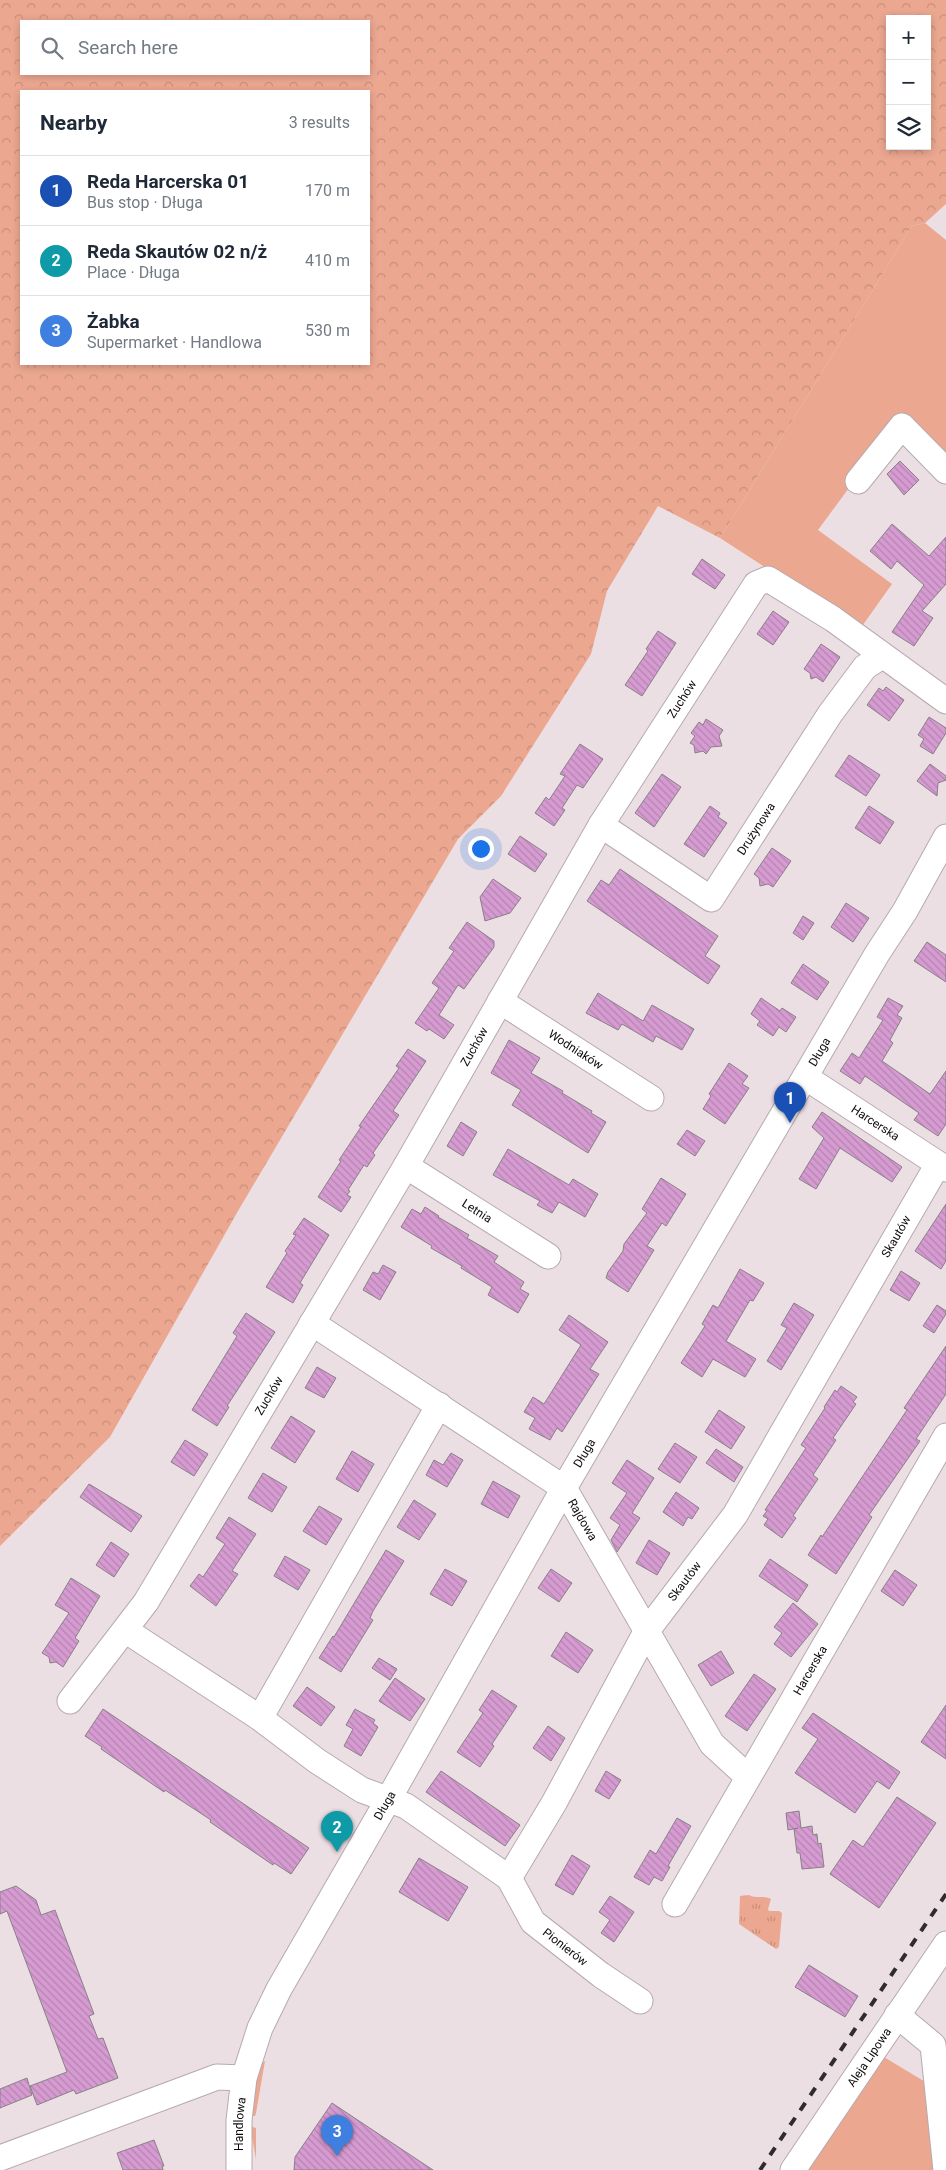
<!DOCTYPE html>
<meta charset="utf-8">
<style>
body{margin:0;font-family:Roboto,sans-serif;background:#f2f2f3;color:#1f2937}
.controls{position:absolute;right:15px;top:15px;display:grid;overflow:hidden;border-radius:0px;box-shadow:0 2px 8px #0003}
.controls button{width:45px;height:45px;display:grid;place-items:center;padding:0;border:0;border-bottom:1px solid #e0e1e3;background:#fff;color:#1f2937;font:25px sans-serif}
.you{position:absolute;left:480px;top:848px;width:18px;height:18px;margin:-12px;border:4px solid #fff;border-radius:50%;background:#1a73e8;box-shadow:0 0 0 8px #1a73e833}
.badge{display:grid;place-items:center;width:32px;height:32px;border-radius:50%;background:#0b8043;color:#fff;font-size:16px;font-weight:700}
.pin{position:absolute;translate:-50% -41px;filter:drop-shadow(0 1px 2px #0008)}
.pin::after{content:'';position:absolute;top:26px;width:18px;height:15px;background:inherit;clip-path:polygon(0 0,100% 0,50% 100%)}
.list{margin:0;padding:0;list-style:none}
h2{display:flex;justify-content:space-between;align-items:center;height:65px;margin:0;padding:0 20px;font-size:21px}
h2 small{font-size:16px;font-weight:400;color:#747a83}
.list li{display:grid;grid-template-columns:32px 1fr auto;gap:15px;align-items:center;box-sizing:border-box;height:70px;padding:0 20px;border-top:1px solid #e0e1e3}
.list b{display:block;font-size:19px;white-space:nowrap}
.list p{margin:0;font-size:16px;white-space:nowrap;color:#747a83}
.list em{font-size:16px;font-style:normal;color:#747a83}
.icon{flex:none;width:28px;height:28px;fill:none;stroke:currentColor;stroke-width:2;stroke-linecap:round;stroke-linejoin:round}
.map{position:relative;flex:none;width:946px;height:2170px;overflow:hidden}
.search{position:absolute;background:#fff;box-shadow:0 2px 8px #0003;left:20px;top:20px;width:350px;height:55px;display:flex;align-items:center;gap:12px;box-sizing:border-box;padding:0 18px;border-radius:0px;color:#747a83;font-size:19px}
.panel{position:absolute;background:#fff;box-shadow:0 2px 8px #0003;left:20px;top:90px;width:350px;height:275px;border-radius:0px}
.map>svg:first-child{display:block}
</style>
<div class="map">
<svg width="946" height="2170" viewBox="0 0 946 2170">
<defs>
<pattern id="forest-crowns" width="20" height="18" patternUnits="userSpaceOnUse" patternTransform="scale(1.25)"><rect width="20" height="18" fill="#eba790"/><path d="M2 6a3 3 0 1 1 6 0M12 15a3 3 0 1 1 6 0" fill="none" stroke="#c88e7b"/></pattern>
<pattern id="park-tufts" width="24" height="20" patternUnits="userSpaceOnUse" patternTransform="scale(1.25)"><rect width="24" height="20" fill="#eba790"/><path d="M3 7l-1-3M5 7V3M7 7l1-3M15 17l-1-3M17 17v-4M19 17l1-3" fill="none" stroke="#c88e7b"/></pattern>
<pattern id="building-back-hatch" width="6" height="6" patternUnits="userSpaceOnUse" patternTransform="scale(1.25)"><rect width="6" height="6" fill="#d69bd1"/><path d="M-1 5l2 2M0 0l6 6M5-1l2 2" fill="none" stroke="#b684b2"/></pattern>
</defs>
<rect width="100%" height="100%" fill="#ecdfe4"/>
<path fill="#eba790" d="M925,223L946,240V459L902,416L818,530L892,584L860,629L720,538L912,226Z
M879,2054L927,2083L935,2170H804Z
M265,2061L256,2113L255,2116H251L256,2078L261,2063Z
M250,2126L256,2128V2159Z"/>
<path fill="url(#forest-crowns)" fill-rule="evenodd" d="M0,0H946V204L925,223L912,226L720,538L658,506L607,591L591,654L501,796L458,839L238,1211L110,1437L0,1546ZM890,19H927V146H890ZM21,21H369V74H21ZM21,91H369V364H21Z"/>
<path fill="url(#park-tufts)" d="M749,1895C756,1899 763,1895 771,1899L768,1909L769,1911H779L782,1913L779,1947L776,1949L739,1924L740,1896Z"/>
<path fill="url(#building-back-hatch)" stroke="#888087" d="M900,461L919,480L904,495L887,474Z
M892,524L929,556L946,537V584L922,611L933,618L914,646L892,632L924,585L897,561L891,569L870,551Z
M702,559L725,575L715,589L692,574Z
M773,611L789,622L773,645L757,634Z
M658,631L676,643L642,696L625,685L648,651L646,649Z
M821,644L840,657L823,682L816,677L811,679L810,673L804,669Z
M886,687L904,700L889,721L867,705L879,688L883,691Z
M929,717L946,728V733L933,754L920,746L924,739L918,735Z
M706,719L723,730L719,736L722,746L711,747L706,754L703,751L695,753L694,745L690,743L695,736L691,733L699,722L703,725Z
M580,744L603,759L583,788L577,785L562,808L565,810L554,826L535,813L546,797L549,800L565,776L560,774Z
M849,755L880,775L866,796L835,776Z
M930,764L946,776V780L938,783L937,796L917,781Z
M662,774L681,787L654,827L635,813Z
M710,806L720,813L718,817L727,823L704,857L684,844Z
M869,806L894,822L880,844L855,828Z
M520,836L547,854L535,872L508,854Z
M772,848L791,861L773,887L768,884L760,886L759,878L754,874Z
M620,869L718,936L705,956L720,966L708,984L587,901L601,880L609,885Z
M493,879L521,898L510,913L485,921L480,897Z
M846,903L869,918L853,942L831,927Z
M803,916L814,923L803,940L793,933Z
M467,922L494,941V947L464,989L458,985L439,1015L454,1025L444,1039L429,1029L427,1031L415,1023L439,988L432,983L454,951L449,948Z
M927,942L946,955V982L914,961Z
M803,964L829,982L817,1000L791,983Z
M598,993L643,1021L652,1005L694,1029L682,1050L656,1036L653,1042L622,1024L618,1030L586,1013Z
M761,998L780,1011L782,1008L796,1017L786,1032L779,1027L773,1036L757,1025L760,1021L751,1014Z
M888,998L903,1006L897,1015L902,1018L890,1040L893,1043L882,1061L930,1094L946,1071V1124L938,1136L914,1120L919,1113L865,1076L860,1084L840,1071L852,1053L859,1058L883,1020L877,1017Z
M509,1040L540,1058L531,1073L563,1091L562,1093L592,1111L591,1113L606,1122L588,1153L512,1105L521,1090L491,1073Z
M408,1049L426,1061L393,1111L399,1115L373,1153L375,1155L367,1167L364,1165L348,1190L350,1191L347,1195L351,1197L341,1212L318,1197L341,1161L339,1160L361,1127L359,1126L399,1068L396,1066Z
M729,1063L748,1076L742,1084L749,1088L725,1124L703,1109L711,1096L709,1094Z
M822,1112L902,1167L892,1182L840,1148L816,1189L799,1179L824,1138L812,1127Z
M461,1122L477,1132L463,1156L447,1146Z
M687,1130L705,1141L695,1156L677,1144Z
M508,1149L569,1185L573,1179L598,1194L585,1217L559,1202L552,1213L537,1205L540,1201L493,1175Z
M661,1178L686,1194L666,1226L662,1223L647,1246L654,1250L628,1292L606,1278L608,1272L623,1251L624,1244L647,1213L642,1209Z
M946,1204V1261L941,1269L915,1251Z
M425,1207L439,1216L438,1217L469,1235L467,1238L498,1256L494,1262L524,1282L520,1289L529,1294L518,1313L488,1295L492,1287L461,1268L462,1266L431,1248L432,1246L401,1227L412,1209L421,1214Z
M304,1218L329,1235L300,1283L303,1285L293,1303L266,1287L287,1253L285,1251L296,1235L293,1234Z
M383,1265L396,1272L380,1300L363,1290L373,1272L378,1274Z
M740,1269L764,1283L753,1301L750,1300L726,1341L756,1359L745,1377L713,1359L702,1377L681,1363L705,1326L702,1324L713,1305L718,1308Z
M901,1271L920,1283L909,1301L890,1290Z
M794,1303L814,1315L781,1370L767,1361L787,1328L781,1325Z
M937,1305L946,1311V1314L934,1333L923,1326Z
M246,1313L275,1332L227,1406L229,1407L217,1426L192,1410L237,1336L233,1333Z
M569,1315L608,1342L590,1369L599,1374L562,1432L557,1428L550,1440L529,1429L535,1418L524,1412L533,1397L544,1404L581,1345L559,1330Z
M946,1346V1394L916,1439L920,1441L869,1515L872,1517L836,1574L808,1555L821,1535L822,1537L907,1410L904,1408Z
M317,1367L336,1378L324,1398L305,1388Z
M841,1386L857,1397L853,1402L856,1404L833,1438L836,1440L813,1475L818,1479L793,1516L796,1518L782,1538L764,1525L768,1519L763,1516L767,1511L765,1510L806,1448L801,1445L825,1408L824,1407L835,1390L837,1392Z
M719,1410L745,1427L731,1449L705,1432Z
M291,1416L315,1431L295,1463L271,1448Z
M185,1440L208,1454L194,1476L171,1462Z
M675,1443L697,1457L680,1483L658,1469Z
M716,1449L743,1467L734,1482L706,1463Z
M352,1451L374,1464L358,1492L336,1479Z
M451,1453L463,1460L447,1487L426,1475L434,1460L443,1465Z
M627,1460L654,1478L632,1513L640,1518L617,1552L611,1540L620,1525L610,1518L627,1493L612,1483Z
M263,1473L287,1487L272,1512L248,1498Z
M493,1481L520,1496L508,1518L481,1504Z
M89,1484L142,1516L131,1532L80,1497Z
M676,1492L699,1508L692,1519L688,1517L683,1526L663,1512Z
M414,1500L436,1514L419,1540L397,1527Z
M319,1506L342,1519L326,1545L303,1531Z
M229,1517L256,1534L232,1571L238,1574L216,1606L190,1586L199,1574L203,1577L225,1544L216,1538Z
M649,1540L670,1553L657,1575L636,1563Z
M111,1542L129,1554L114,1577L96,1565Z
M386,1550L404,1561L373,1611L370,1618L373,1620L341,1672L319,1658L333,1636L334,1637Z
M285,1556L310,1570L298,1590L274,1576Z
M770,1559L808,1585L797,1602L759,1576Z
M445,1569L467,1581L452,1606L430,1594Z
M551,1569L572,1583L559,1602L538,1588Z
M895,1570L917,1585L903,1606L881,1591Z
M71,1578L100,1596L75,1638L79,1641L63,1667L56,1662L50,1663L49,1657L42,1653L69,1613L55,1605Z
M793,1603L818,1624L791,1657L774,1644L782,1633L774,1627Z
M566,1632L593,1650L578,1673L551,1656Z
M721,1651L734,1673L711,1686L698,1665Z
M379,1658L397,1669L390,1680L372,1668Z
M754,1674L776,1689L747,1731L725,1716Z
M395,1678L425,1699L410,1721L379,1701Z
M307,1687L335,1707L321,1726L293,1706Z
M492,1690L517,1706L492,1744L494,1746L480,1767L457,1752L483,1713L479,1710Z
M946,1705V1759L921,1742Z
M103,1709L309,1848L291,1874L274,1863L273,1865L210,1822L211,1820L182,1801L165,1790L164,1792L101,1749L102,1747L85,1736Z
M355,1709L375,1720L373,1723L378,1727L361,1756L344,1746L353,1729L346,1725Z
M813,1713L900,1772L889,1789L877,1781L855,1813L795,1773L818,1739L802,1728Z
M548,1726L565,1738L551,1761L533,1748Z
M441,1771L520,1825L505,1846L426,1792Z
M606,1771L621,1780L609,1799L595,1791Z
M897,1797L936,1823L879,1908L830,1874L853,1840L863,1847Z
M799,1811L801,1828L812,1826L813,1835L817,1834L818,1844L821,1843L824,1867L802,1869L800,1853H797L794,1829L798,1828L788,1830L786,1813Z
M677,1818L691,1826L668,1866L670,1867L662,1881L654,1877L649,1885L634,1877L650,1850L656,1854Z
M572,1855L590,1866L573,1895L555,1885Z
M419,1858L468,1887L448,1921L399,1892Z
M16,1886L36,1900L41,1915L55,1910L94,2014L89,2016L98,2039L103,2038L118,2078L76,2094L74,2090L37,2105L30,2086L67,2072L7,1911L0,1914V1892Z
M610,1896L634,1912L614,1942L601,1933L610,1920L599,1912Z
M809,1965L858,1996L845,2017L795,1987Z
M27,2078L32,2095L0,2108V2089Z
M332,2103L433,2170H294L295,2157Z
M154,2140L164,2166H162L163,2170H123L117,2153Z"/>
<g fill="none" stroke-linecap="round" stroke-linejoin="round">
<defs>
<g id="minor">
<path d="M858,481L902,426L946,471"/>
<path id="s1" d="M601,825L711,899L830,714L865,667L882,656"/>
<path id="s2" d="M500,1001L651,1098"/>
<path id="s3" d="M805,1077L946,1169"/>
<path id="s4" d="M406,1166L548,1256"/>
<path id="s5" d="M312,1323L564,1488L712,1744L748,1777"/>
<path id="s6" d="M125,1630L260,1718L317,1761L362,1790L406,1806L509,1878L554,1803L646,1632L735,1515L938,1164"/>
<path id="s7" d="M70,1701L146,1602L406,1166L601,825L756,584L768,579L833,619L946,701"/>
<path d="M260,1718L439,1405"/>
<path id="s8" d="M509,1878L533,1922L601,1975L640,2001"/>
<path id="s9" d="M675,1904L946,1436"/>
<path d="M897,2015L933,2045L946,2170"/>
<path d="M0,2158L217,2077L244,2078"/>
<path id="s10" d="M239,2170V2120L244,2078L260,2028L279,1989L388,1800L564,1488L877,954L905,911L946,837"/>
<path id="s11" d="M793,2170L946,1944"/>
</g>
</defs>
<use href="#minor" stroke="#b6aaae" stroke-width="27"/>
<use href="#minor" stroke="#fff" stroke-width="25"/>
<path stroke="#302b2d" stroke-width="4" stroke-dasharray="9 9" stroke-linecap="butt" d="M760,2170L946,1894"/>
</g>
<g text-anchor="middle" stroke-width="4" stroke-linejoin="round" paint-order="stroke">
<g font-size="12" fill="#0f0b0c" stroke="#fff">
<text dy="4" stroke="none"><textPath href="#s7" startOffset="1175">Zuchów</textPath></text>
<text dy="4" stroke="none"><textPath href="#s1" startOffset="216">Drużynowa</textPath></text>
<text dy="4" stroke="none"><textPath href="#s7" startOffset="770">Zuchów</textPath></text>
<text dy="4" stroke="none"><textPath href="#s2" startOffset="90">Wodniaków</textPath></text>
<text dy="4" stroke="none"><textPath href="#s10" startOffset="1270">Długa</textPath></text>
<text dy="4" stroke="none"><textPath href="#s3" startOffset="84">Harcerska</textPath></text>
<text dy="4" stroke="none"><textPath href="#s4" startOffset="84">Letnia</textPath></text>
<text dy="4" stroke="none"><textPath href="#s6" startOffset="1209">Skautów</textPath></text>
<text dy="4" stroke="none"><textPath href="#s7" startOffset="365">Zuchów</textPath></text>
<text dy="4" stroke="none"><textPath href="#s10" startOffset="805">Długa</textPath></text>
<text dy="4" stroke="none"><textPath href="#s5" startOffset="338">Rajdowa</textPath></text>
<text dy="4" stroke="none"><textPath href="#s6" startOffset="804">Skautów</textPath></text>
<text dy="4" stroke="none"><textPath href="#s9" startOffset="270">Harcerska</textPath></text>
<text dy="4" stroke="none"><textPath href="#s10" startOffset="400">Długa</textPath></text>
<text dy="4" stroke="none"><textPath href="#s8" startOffset="91">Pionierów</textPath></text>
<text dy="4" stroke="none"><textPath href="#s11" startOffset="136">Aleja Lipowa</textPath></text>
<text dy="4" stroke="none"><textPath href="#s10" startOffset="46">Handlowa</textPath></text>
</g>
</g>
</svg>
<div class="controls">
<button>+</button>
<button>−</button>
<button><svg class="icon" aria-label="layers" viewBox="0 0 24 24"><path d="M12 4l9 5-9 5-9-5zM3 14l9 5 9-5"/></svg></button>
</div>
<div class="you"></div>
<div class="pin badge" style="left:790px;top:1123px;background:#1a4fb4">1</div>
<div class="pin badge" style="left:337px;top:1852px;background:#0f9aa8">2</div>
<div class="pin badge" style="left:337px;top:2156px;background:#3f7fe0">3</div>
<div class="search"><svg class="icon" aria-label="search" viewBox="0 0 24 24"><circle cx="10" cy="10" r="6"/><path d="M15 15l6 6"/></svg>Search here</div>
<section class="panel">
<h2>Nearby<small>3 results</small></h2>
<ul class="list">
<li><span class="badge" style="background:#1a4fb4">1</span><div><b>Reda Harcerska 01</b><p>Bus stop · Długa</p></div><em>170 m</em></li>
<li><span class="badge" style="background:#0f9aa8">2</span><div><b>Reda Skautów 02 n/ż</b><p>Place · Długa</p></div><em>410 m</em></li>
<li><span class="badge" style="background:#3f7fe0">3</span><div><b>Żabka</b><p>Supermarket · Handlowa</p></div><em>530 m</em></li>
</ul>
</section>
</div>
